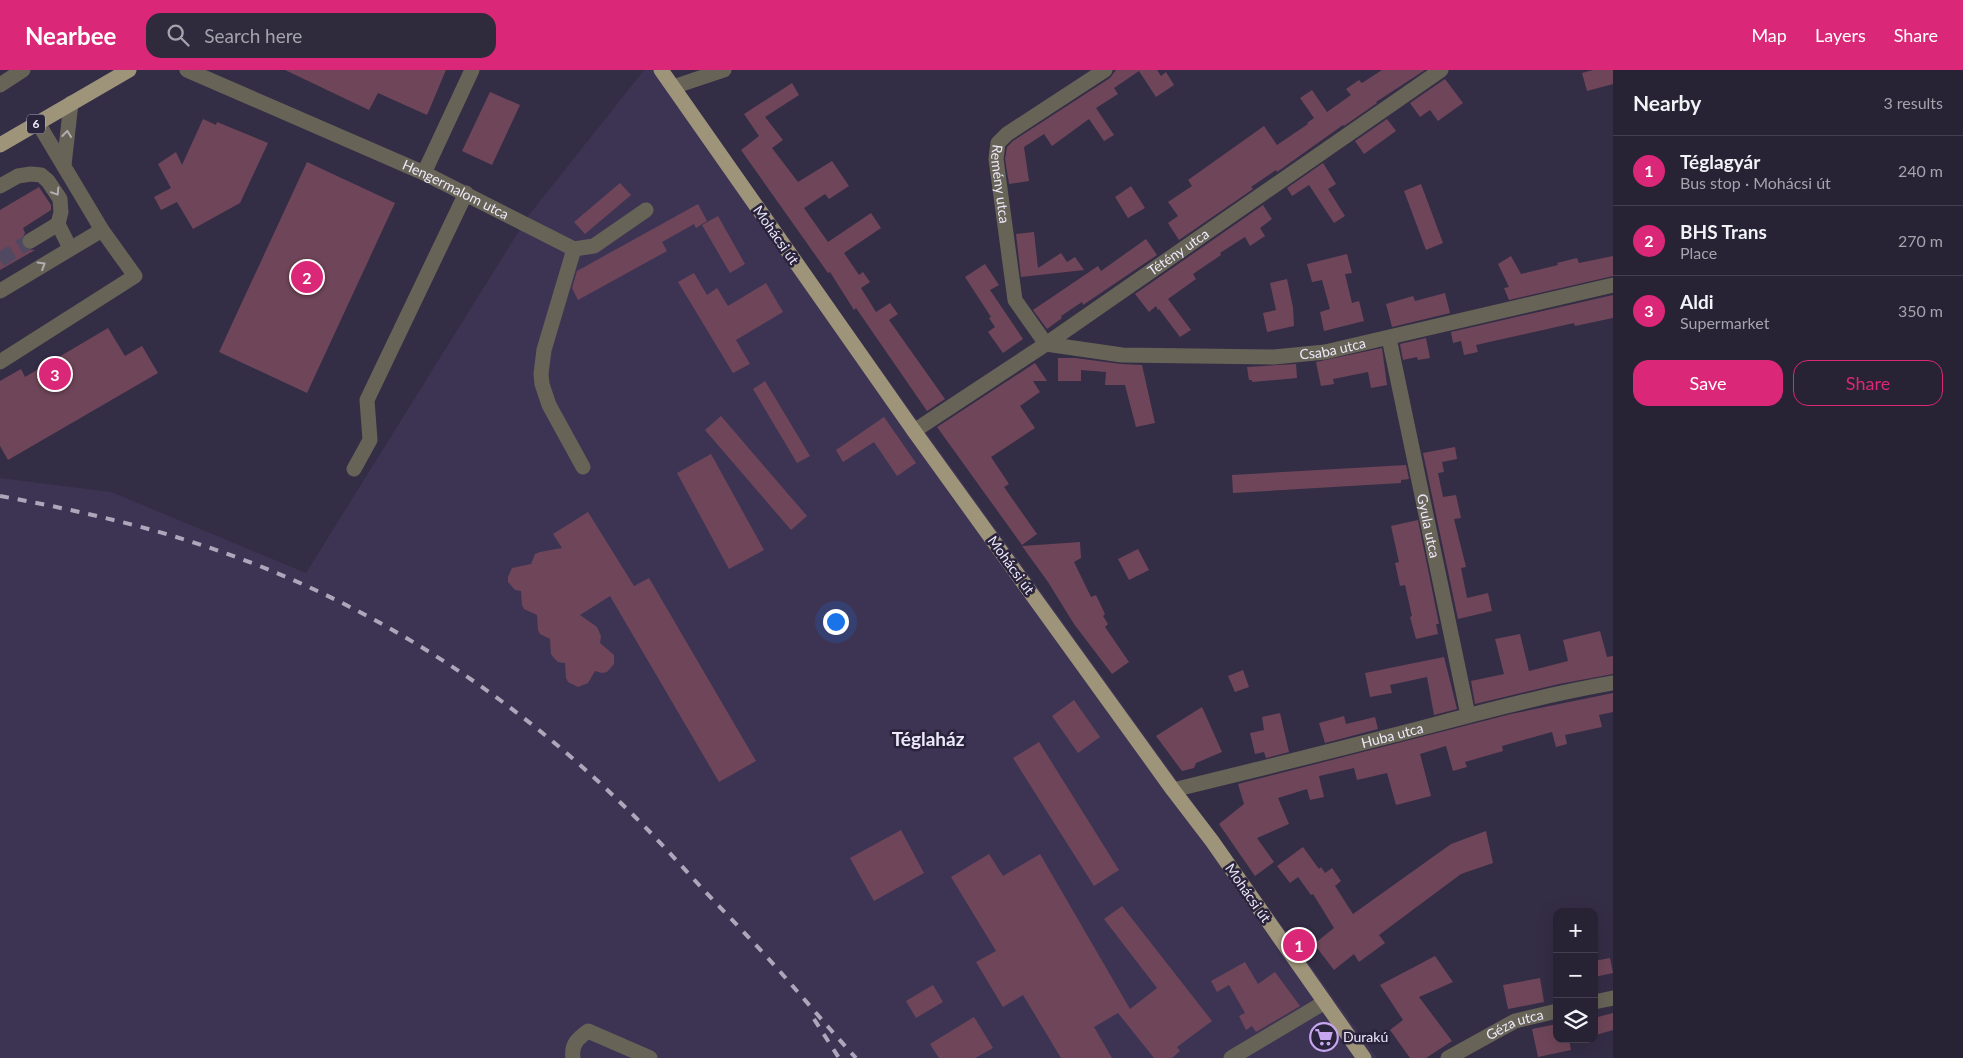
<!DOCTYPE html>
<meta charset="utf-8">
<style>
body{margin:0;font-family:Lato,sans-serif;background:#2f2a3c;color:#f1f3f6}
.controls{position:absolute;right:15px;bottom:15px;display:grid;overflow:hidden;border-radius:10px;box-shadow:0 5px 20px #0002}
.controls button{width:45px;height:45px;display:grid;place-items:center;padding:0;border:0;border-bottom:1px solid #433f4f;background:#272234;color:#f1f3f6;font:25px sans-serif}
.you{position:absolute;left:835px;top:551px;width:18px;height:18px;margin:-12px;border:4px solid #fff;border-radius:50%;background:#1a73e8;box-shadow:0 0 0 8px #1a73e833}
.badge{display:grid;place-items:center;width:32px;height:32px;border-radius:50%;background:#db2777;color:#fff;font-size:16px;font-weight:700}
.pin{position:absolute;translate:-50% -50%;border:2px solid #fff;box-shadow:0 1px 5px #0006}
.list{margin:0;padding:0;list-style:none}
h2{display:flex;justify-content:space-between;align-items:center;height:65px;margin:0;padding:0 20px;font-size:21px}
h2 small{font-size:16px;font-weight:400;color:#a4a4ac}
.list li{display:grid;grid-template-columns:32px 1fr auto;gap:15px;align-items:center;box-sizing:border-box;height:70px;padding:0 20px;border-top:1px solid #433f4f}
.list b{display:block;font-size:19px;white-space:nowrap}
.list p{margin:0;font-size:16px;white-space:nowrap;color:#a4a4ac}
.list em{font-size:16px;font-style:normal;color:#a4a4ac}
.actions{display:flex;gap:10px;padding:15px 20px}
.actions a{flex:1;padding:11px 0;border:1px solid #db2777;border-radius:15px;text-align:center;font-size:18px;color:#db2777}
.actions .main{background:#db2777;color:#fff}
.icon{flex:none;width:28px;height:28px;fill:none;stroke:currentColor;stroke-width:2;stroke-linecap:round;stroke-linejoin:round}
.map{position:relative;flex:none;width:1613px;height:988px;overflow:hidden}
header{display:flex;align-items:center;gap:30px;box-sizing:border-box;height:70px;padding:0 25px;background:#db2777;color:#fff}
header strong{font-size:24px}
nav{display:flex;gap:28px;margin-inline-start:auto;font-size:18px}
.search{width:350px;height:45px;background:#2f2a3c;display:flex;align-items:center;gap:12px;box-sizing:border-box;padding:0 18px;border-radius:15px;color:#a4a4ac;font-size:19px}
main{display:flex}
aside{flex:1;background:#272234}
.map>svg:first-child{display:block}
</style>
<header>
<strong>Nearbee</strong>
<div class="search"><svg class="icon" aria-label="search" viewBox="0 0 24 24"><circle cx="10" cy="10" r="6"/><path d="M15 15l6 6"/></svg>Search here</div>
<nav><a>Map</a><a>Layers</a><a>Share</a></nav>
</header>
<main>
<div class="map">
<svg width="1613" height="988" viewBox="0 0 1613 988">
<rect width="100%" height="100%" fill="#342d46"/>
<path fill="#3d3454" d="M644,0H665L1377,988H0V408L111,422L306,503L529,145Z"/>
<path fill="#6f4659" d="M285,0H446L427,45L378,23L369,40Z
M1116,0H1157L1161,6L1166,2L1174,15L1156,27L1139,1L1114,18L1118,24L1096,38L1114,65L1104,71L1089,49L1052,76L1044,64L1024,77L1029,111L1009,114L1005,89L1007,77L1013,71L1110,8Z
M1382,0H1425L1376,32L1377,33L1344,56L1343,55L1277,102L1276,100L1251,117L1253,119L1179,170L1168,153L1178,146L1168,132L1192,116L1188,110L1264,56L1277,75L1308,54L1307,53L1314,48L1300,28L1312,20L1327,42L1351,25L1346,19L1359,10L1362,13Z
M1593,0H1613V14L1587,21L1582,3Z
M1445,9L1463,33L1438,51L1430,40L1420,47L1410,33Z
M792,13L799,25L765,47L783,70L772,78L798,112L832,91L849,116L829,129L825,124L804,138L828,172L871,143L881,158L844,183L859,205L863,202L870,212L861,218L876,242L890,233L898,244L889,250L945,329L927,341L856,238L854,240L830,202L828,203L741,80L759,66L744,44Z
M490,22L520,35L492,95L462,81Z
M203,49L216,55L217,52L268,73L240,133L193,159L177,132L161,140L154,127L171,118L158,94L176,82L182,95Z
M1387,49L1396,61L1364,84L1355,71Z
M307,92L395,133L307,323L219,282Z
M1323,93L1336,114L1328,119L1345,146L1334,153L1309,115L1292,126L1287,118Z
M620,113L631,125L585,164L574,152Z
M1421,114L1443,173L1426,180L1404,121Z
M1131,116L1145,138L1128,148L1115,127Z
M39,117L51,135V140L23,158L25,163L21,171L25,179L35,180L0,200V140Z
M698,134L707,151L696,158L694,154L662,172L667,181L578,230L572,218L577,201Z
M1263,135L1272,149L1260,158L1265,166L1250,176L1245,167L1220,183L1221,185L1193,204L1196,209L1168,229L1191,260L1180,267L1159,239L1158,240L1156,236L1149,242L1135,224Z
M718,146L745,194L730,203L702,155Z
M1034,162L1038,198L1061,183L1067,192L1075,187L1084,200L1021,207L1016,164Z
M1146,169L1157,185L1083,235L1082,232L1061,246L1062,248L1047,259L1033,240L1098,196L1101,201Z
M1347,184L1352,203L1345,204L1352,233L1359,231L1364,251L1324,261L1320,242L1330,239L1322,210L1312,212L1307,194Z
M1511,186L1521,204L1558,195L1557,193L1577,188L1579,193L1613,186V206L1509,230L1504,218L1509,217L1498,194Z
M985,194L999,215L990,220L1023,269L1003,283L988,262L995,257L989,248L991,247L965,207Z
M694,203L707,225L717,218L728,236L766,213L783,242L736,270L750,294L733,303L678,212Z
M1287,209L1293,237L1294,256L1267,262L1263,243L1276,240L1270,213Z
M1445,223L1450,243L1392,257L1386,234L1413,226L1415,231Z
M1613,225V248L1575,256L1574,253L1476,275L1478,282L1464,285L1461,271L1453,273L1451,262Z
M108,258L125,286L142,276L158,303L8,390L0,376V311L21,299L25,307Z
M1426,268L1430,288L1418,290L1417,287L1403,290L1400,274Z
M1382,278L1387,315L1371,318L1368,302L1333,309L1334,314L1321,316L1316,292Z
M1058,288H1075L1121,294L1142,295L1155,353L1136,357L1125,315H1105L1106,302L1081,300V311H1058Z
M1035,293L1047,311H1033L1040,322L1020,336L1035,358L991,387L1009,414L1004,417L1037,464L1022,475L937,357Z
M1296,294L1297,308L1252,312V310H1249L1247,297Z
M765,311L810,386L797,393L753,319Z
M721,346L807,446L791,460L705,360Z
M884,347L916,393L897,406L874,372L843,392L836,380Z
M1455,377L1457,389L1442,392L1444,402L1438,403L1443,427L1456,425L1461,448L1454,449L1466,497L1461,498L1467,528L1488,523L1492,541L1458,549L1423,383Z
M711,384L764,480L729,499L677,403Z
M1406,395L1409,409L1401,410V413L1233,423L1232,405Z
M588,442L634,516L649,508L756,691L719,712L610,526L580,545L597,557L601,566L600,573L614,585V594L607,602L602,603L595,601L588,613L578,617L568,612L566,608L565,593L558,592L554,588L551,584L550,569L540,564L538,560L537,545L524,539L522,535L521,521L515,520L508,512V507L512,498L531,494L535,484L540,482L562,478L553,464Z
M1418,450L1439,554H1436L1438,564L1416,569L1410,547L1412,546L1405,515L1400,516L1395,493L1399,492L1391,456Z
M1080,472L1081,488L1074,492L1091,527L1096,525L1105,544L1103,546L1108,554L1105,557L1129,592L1112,604L1074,554L1048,512L1022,476Z
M1138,479L1149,500L1129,510L1118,489Z
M1600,561L1607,587L1613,586V604L1559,614L1475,634L1471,611L1504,604L1495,569L1520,564L1529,601L1568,591L1563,570Z
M1444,587L1457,639L1434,645L1427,607L1390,615L1392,623L1370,627L1365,603Z
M1243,600L1249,617L1235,622L1228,606Z
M1613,623V642L1599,645L1602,657L1565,665L1567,674L1556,677L1552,662L1502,676L1503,681L1465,692L1467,697L1453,701L1446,676L1420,684L1431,726L1396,735L1387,703L1357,710L1354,698L1319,706L1324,727L1310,730L1307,719L1278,728L1289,754L1257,768L1274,792L1255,806L1219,754L1244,734L1238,714L1511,644Z
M1074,630L1100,667L1078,683L1052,646Z
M1202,637L1222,682L1196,693L1194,698L1182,701L1156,666Z
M1280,643L1289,682L1266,688L1264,682L1255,684L1250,663L1264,660L1262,647Z
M1344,646L1346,654L1375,647L1378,659L1325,673L1319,653Z
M1039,672L1119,800L1094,816L1013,688Z
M901,760L924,803L874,831L850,788Z
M1486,761L1493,793L1461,804L1379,865L1385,873L1359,892L1354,884L1334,900L1314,874L1334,858L1313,824L1311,825L1298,807L1290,813L1277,796L1303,777L1319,799L1321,797L1325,803L1332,798L1341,811L1335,816L1353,844L1451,774Z
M989,784L1003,806L1040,784L1130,939L1157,918L1104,849L1122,836L1212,951L1177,977L1180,981L1172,988H1154L1118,943L1094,957L1112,988H1061L1023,925L1003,937L976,892L996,881L951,807Z
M1435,886L1453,912L1419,927L1452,971L1426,988H1410L1390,960L1403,950L1380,915Z
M1610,888L1613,903L1594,907V891Z
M1245,892L1258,914L1275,902L1300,936L1256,962L1252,956L1246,960L1239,946L1245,943L1229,915L1217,922L1211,911Z
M1540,908L1544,932L1508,939L1503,915Z
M933,915L943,932L916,948L906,931Z
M1613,943V960L1596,965L1594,948Z
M974,947L993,978L975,988H939L930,974Z
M1557,954V969H1569L1571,980L1538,987L1532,959Z"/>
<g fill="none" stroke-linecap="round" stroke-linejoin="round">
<path stroke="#504961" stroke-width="15" stroke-dasharray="15 8" stroke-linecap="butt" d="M0,190L30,171"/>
<g stroke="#686357" stroke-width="15">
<path id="s1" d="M187,0L424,103L574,179L544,280L541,304L542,314L549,335L583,397"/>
<path id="s2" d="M1105,0L1007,64L998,73L996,89L1015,230L1046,274L1122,285L1274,287L1325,282L1613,215"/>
<path d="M0,15L23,0"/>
<path d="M673,17L724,0"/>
<path d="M64,95L71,33"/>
<path d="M424,103L472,0"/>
<path d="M0,116L18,106L31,104L41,105L48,111L60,129L61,142L58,154L70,178"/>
<path d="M30,171L58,154"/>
<path d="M574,179L594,176L646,140"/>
<path d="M0,221L102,160"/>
<path id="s3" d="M1389,268L1468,645"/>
<path d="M0,292L135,206L102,160L38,53"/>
<path id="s4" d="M914,361L1046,274L1441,0"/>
<path d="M354,399L370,370L367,330L466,123"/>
<path id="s5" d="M1173,720C1251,701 1328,682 1406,662C1475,644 1543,625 1613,613"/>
<path d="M1594,932L1613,928"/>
<path d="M573,988C571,975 577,969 588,961L650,988"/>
<path d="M1231,988L1325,932"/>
<path id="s6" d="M1448,988L1515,951L1557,941"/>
</g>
<path stroke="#9e9479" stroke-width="15" d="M661,0L914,361L1173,720L1212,771L1364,988
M0,75L129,0"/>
<path stroke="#aca7bb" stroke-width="4" stroke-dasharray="9 9" stroke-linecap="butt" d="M0,426C76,440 152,457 225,483C377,537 513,626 627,739C652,763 676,790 700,816C727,845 756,874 783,905C807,932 831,961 856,988
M814,949L839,988"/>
</g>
<defs><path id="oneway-chevron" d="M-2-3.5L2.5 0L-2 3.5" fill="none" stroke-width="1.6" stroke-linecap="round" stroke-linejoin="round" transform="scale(1.25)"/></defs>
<g stroke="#b1adb1">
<use href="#oneway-chevron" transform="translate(67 64) rotate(-83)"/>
<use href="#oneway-chevron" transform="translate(56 122) rotate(57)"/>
<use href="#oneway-chevron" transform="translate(42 195) rotate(-31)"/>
</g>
<defs>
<symbol id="supermarket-ring" viewBox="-11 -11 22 22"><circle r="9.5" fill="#2a233c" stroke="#c7a6f0" stroke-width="1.5"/><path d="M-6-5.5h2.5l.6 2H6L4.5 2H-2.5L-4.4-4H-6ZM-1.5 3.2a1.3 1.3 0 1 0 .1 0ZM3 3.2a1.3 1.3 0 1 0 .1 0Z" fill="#c7a6f0"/></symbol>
</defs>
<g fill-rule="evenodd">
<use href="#supermarket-ring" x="1308" y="951" width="32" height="32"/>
</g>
<g text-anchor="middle" stroke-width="5" stroke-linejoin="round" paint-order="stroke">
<rect fill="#2a233c" stroke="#b2aec1" stroke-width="1" x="27" y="44.5" width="18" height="19" rx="4"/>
<g font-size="12" font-weight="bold" fill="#ede9fa">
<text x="36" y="58">6</text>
</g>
<g font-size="14" fill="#ede9fa" stroke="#2a233c">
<text dy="5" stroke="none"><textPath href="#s2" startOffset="171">Remény utca</textPath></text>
<text dy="5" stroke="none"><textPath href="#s1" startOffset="294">Hengermalom utca</textPath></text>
<text transform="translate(776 165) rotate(55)" y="5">Mohácsi út</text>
<text dy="5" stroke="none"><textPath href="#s4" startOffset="319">Tétény utca</textPath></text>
<text dy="5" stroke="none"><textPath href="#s2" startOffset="630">Csaba utca</textPath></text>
<text dy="5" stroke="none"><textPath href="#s3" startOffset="192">Gyula utca</textPath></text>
<text transform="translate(1011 495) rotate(54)" y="5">Mohácsi út</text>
<text dy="5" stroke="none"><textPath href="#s5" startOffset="226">Huba utca</textPath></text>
<text transform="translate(1248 823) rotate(55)" y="5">Mohácsi út</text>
<text dy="5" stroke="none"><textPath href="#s6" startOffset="75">Géza utca</textPath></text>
</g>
<g font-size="14" fill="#ede9fa" stroke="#2a233c" text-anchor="start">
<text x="1343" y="972">Durakú</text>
</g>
<g font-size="19" font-weight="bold" fill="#ede9fa" stroke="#2a233c">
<text x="928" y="676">Téglaház</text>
</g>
</g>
</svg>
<div class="controls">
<button>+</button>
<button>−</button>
<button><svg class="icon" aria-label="layers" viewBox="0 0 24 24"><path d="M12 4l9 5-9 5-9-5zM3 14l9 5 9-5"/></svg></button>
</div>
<div class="you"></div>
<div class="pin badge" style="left:1299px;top:875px">1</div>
<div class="pin badge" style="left:307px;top:207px">2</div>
<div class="pin badge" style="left:55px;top:304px">3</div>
</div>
<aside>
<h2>Nearby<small>3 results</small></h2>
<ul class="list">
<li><span class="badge">1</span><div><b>Téglagyár</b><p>Bus stop · Mohácsi út</p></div><em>240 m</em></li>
<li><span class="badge">2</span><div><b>BHS Trans</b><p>Place</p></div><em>270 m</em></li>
<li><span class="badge">3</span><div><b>Aldi</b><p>Supermarket</p></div><em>350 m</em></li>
</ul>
<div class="actions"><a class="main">Save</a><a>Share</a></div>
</aside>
</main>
